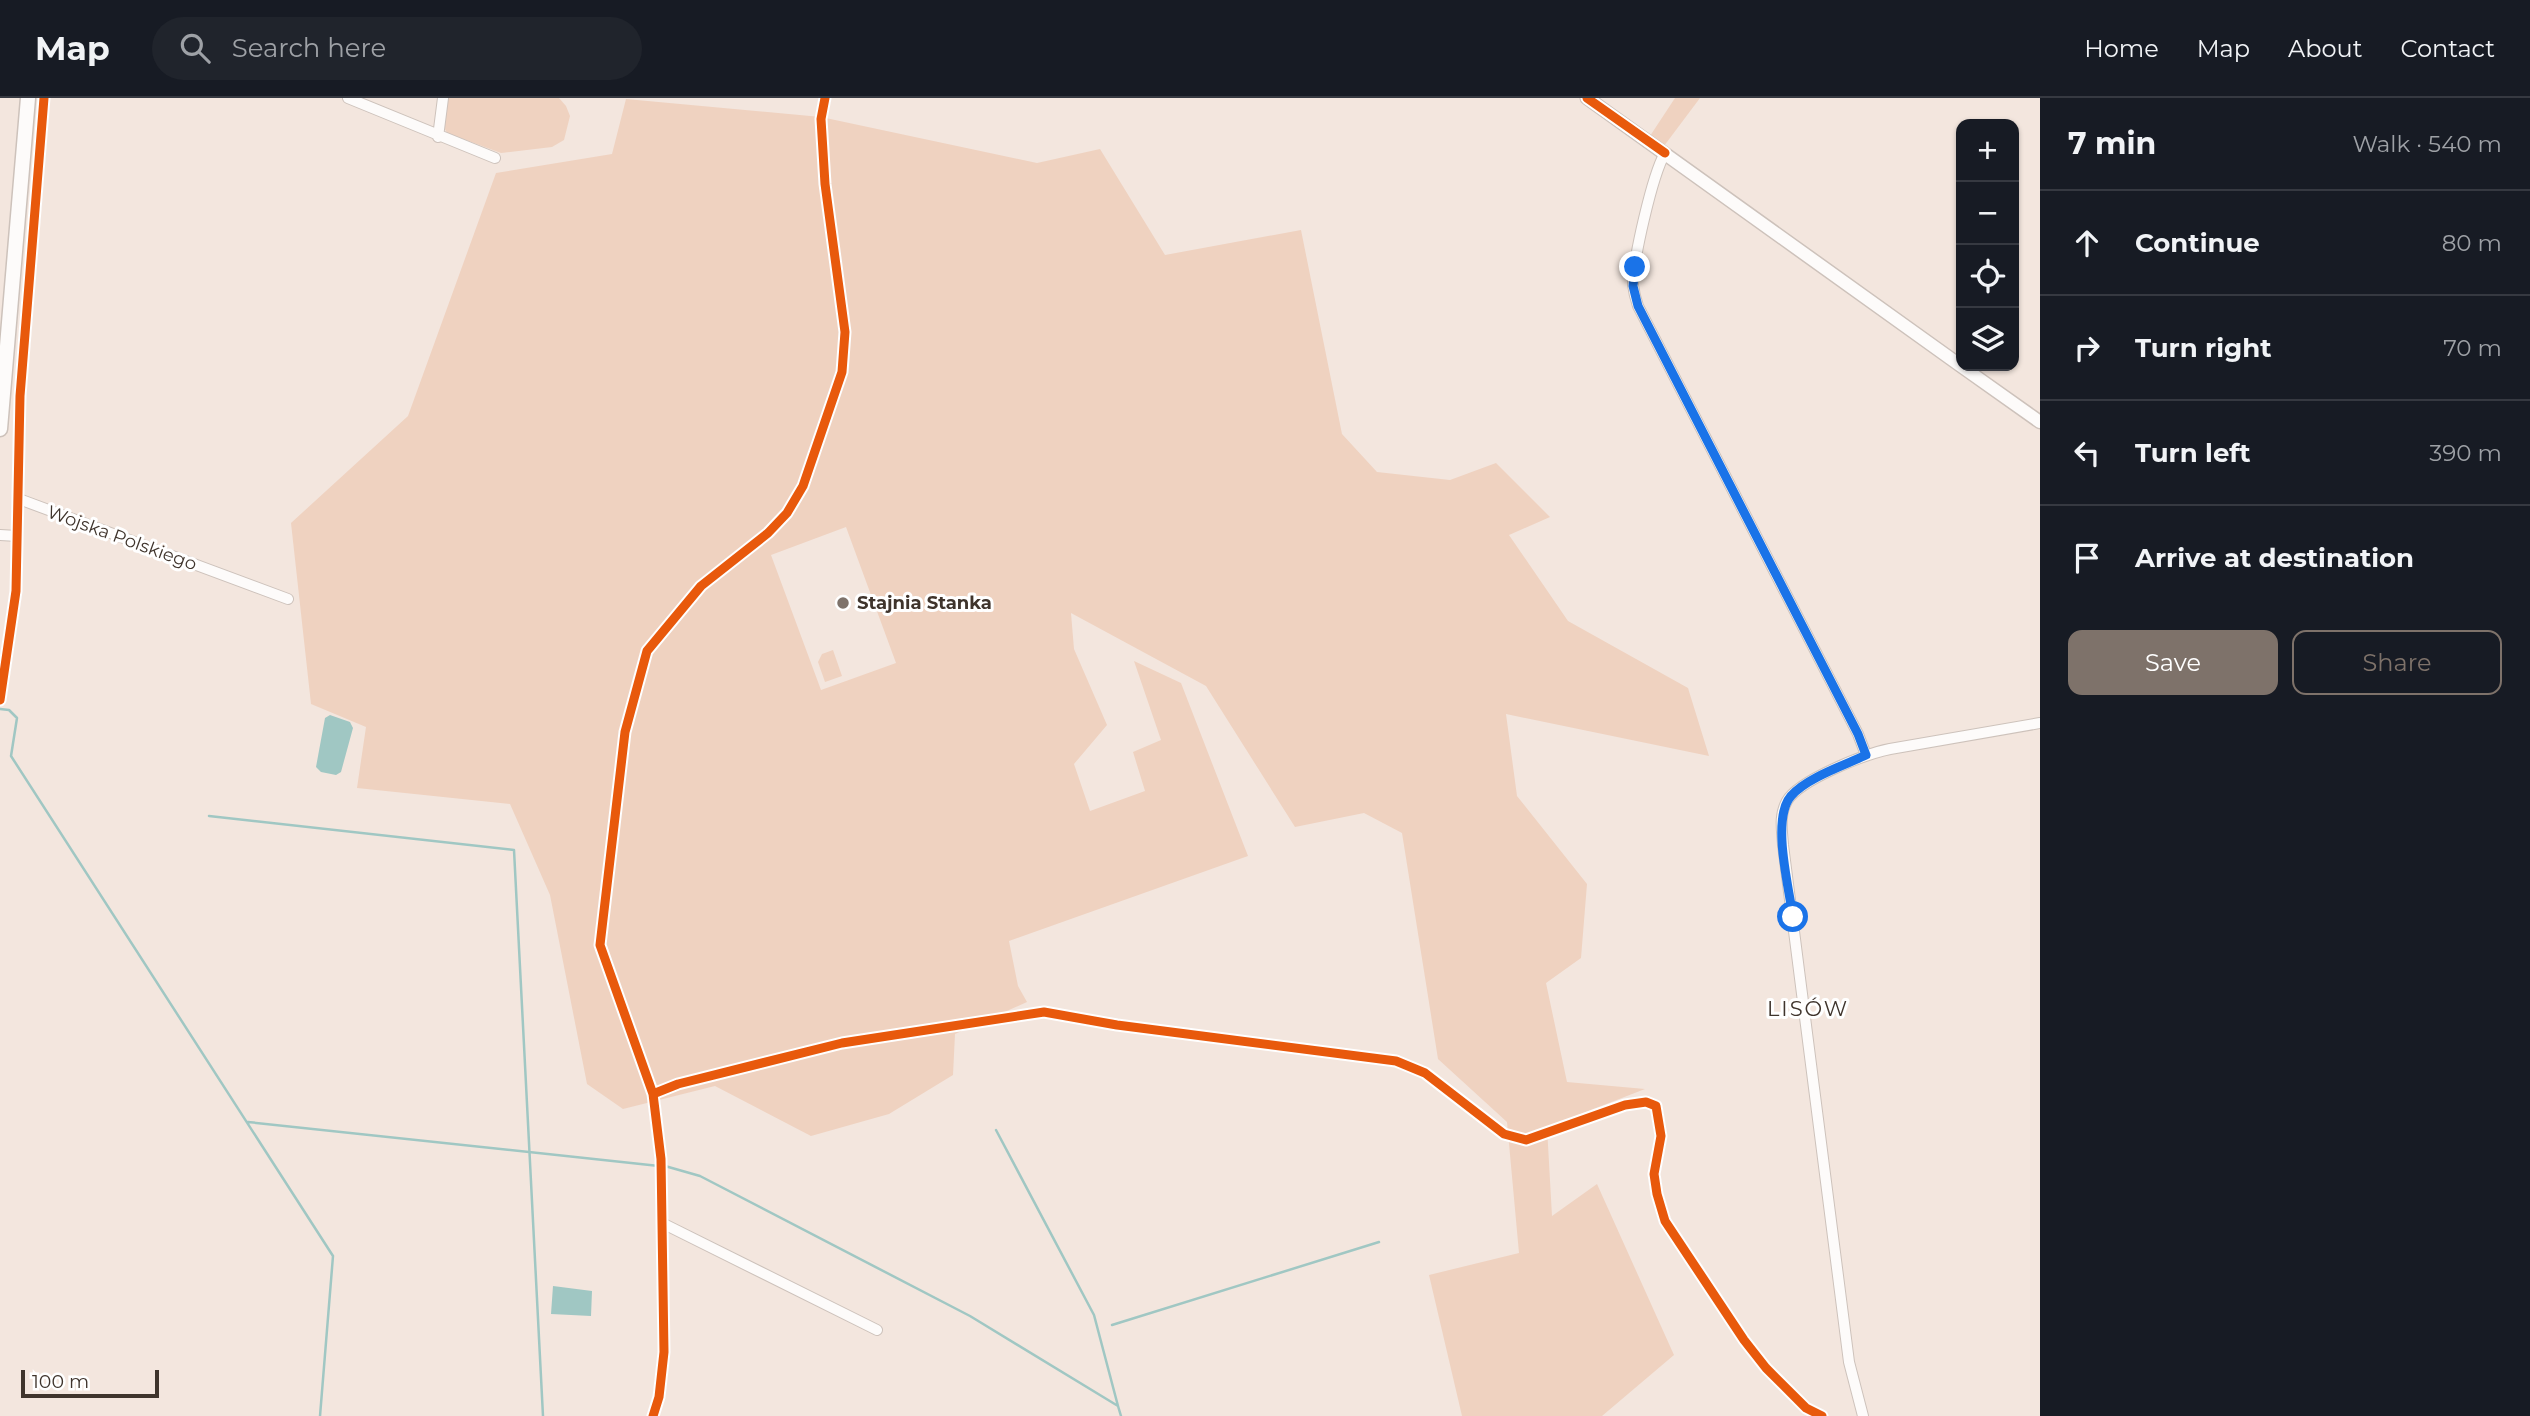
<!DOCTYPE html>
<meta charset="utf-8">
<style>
body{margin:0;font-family:Montserrat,sans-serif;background:#20242c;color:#f1f3f6}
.controls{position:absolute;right:21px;top:21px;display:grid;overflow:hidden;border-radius:14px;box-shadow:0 2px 5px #0004}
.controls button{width:63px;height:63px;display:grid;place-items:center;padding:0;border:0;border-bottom:2px solid #363941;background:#171b24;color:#f1f3f6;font:35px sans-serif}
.scale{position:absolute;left:21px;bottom:18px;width:138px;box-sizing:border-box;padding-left:7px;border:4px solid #3f342c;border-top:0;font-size:19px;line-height:24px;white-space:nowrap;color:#3f342c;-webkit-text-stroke:5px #fff;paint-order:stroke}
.stop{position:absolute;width:21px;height:21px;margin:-16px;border:5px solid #1a73e8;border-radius:50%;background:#fff}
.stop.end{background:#1a73e8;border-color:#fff;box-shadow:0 2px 7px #0008}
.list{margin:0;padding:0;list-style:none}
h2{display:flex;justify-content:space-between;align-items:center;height:91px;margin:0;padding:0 28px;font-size:30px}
h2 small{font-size:23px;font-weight:400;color:#9ea1a6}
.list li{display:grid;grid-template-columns:46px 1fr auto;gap:21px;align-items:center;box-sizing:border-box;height:105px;padding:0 28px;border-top:2px solid #363941}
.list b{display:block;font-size:26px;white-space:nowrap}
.list em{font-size:23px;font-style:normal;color:#9ea1a6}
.actions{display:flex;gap:14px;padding:21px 28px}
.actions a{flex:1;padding:16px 0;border:2px solid #7e726a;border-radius:14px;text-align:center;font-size:24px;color:#7e726a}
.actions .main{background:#7e726a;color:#fff}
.icon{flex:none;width:38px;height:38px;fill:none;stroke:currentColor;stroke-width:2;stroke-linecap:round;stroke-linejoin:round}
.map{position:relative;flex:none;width:2040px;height:1318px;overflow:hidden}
header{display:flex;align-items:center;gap:42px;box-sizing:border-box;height:98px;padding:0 35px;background:#171b24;border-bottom:2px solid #363941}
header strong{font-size:33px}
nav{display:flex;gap:38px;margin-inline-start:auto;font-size:24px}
.search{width:490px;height:63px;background:#20242c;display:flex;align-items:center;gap:18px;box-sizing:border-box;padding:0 24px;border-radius:38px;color:#9ea1a6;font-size:26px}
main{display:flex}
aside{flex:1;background:#171b24}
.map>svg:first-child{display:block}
</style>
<header>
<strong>Map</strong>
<div class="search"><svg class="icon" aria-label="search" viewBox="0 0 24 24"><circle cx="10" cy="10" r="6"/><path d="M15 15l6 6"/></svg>Search here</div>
<nav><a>Home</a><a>Map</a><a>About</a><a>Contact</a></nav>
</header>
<main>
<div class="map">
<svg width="2040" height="1318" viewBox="0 0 2040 1318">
<rect width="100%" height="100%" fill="#f3e6de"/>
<path fill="#efd2c0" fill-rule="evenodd" d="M447,0H559L566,8L570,18L564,42L552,49L501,55L447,35L444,29Z
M1675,0H1700L1664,48L1650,38Z
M626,1L821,19L1037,65L1100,51L1165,157L1301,132L1342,336L1377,374L1450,382L1496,365L1550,419L1509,437L1568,523L1688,590L1709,658L1506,616L1517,698L1587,786L1581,860L1546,885L1567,984L1645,991L1547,1029L1552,1118L1597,1086L1674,1257L1602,1318H1462L1429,1177L1519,1155L1507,1024L1438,961L1402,735L1364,715L1295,729L1206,588L1071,515L1074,551L1107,627L1074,666L1090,713L1145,693L1133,654L1161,642L1134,563L1181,585L1248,758L1009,843L1018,888L1027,904L955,936L953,977L889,1016L811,1038L715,988L623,1011L587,986L550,797L510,706L357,690L366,629L311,606L291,425L408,318L496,75L612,56ZM846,429L896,565L821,592L771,457Z
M833,552L842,578L825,584L818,564L822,556Z"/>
<path fill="#a0c7c3" d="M330,617L350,624L353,630L341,674L336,677L321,674L316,669L325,620Z
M553,1188L592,1193L591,1218L551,1216Z"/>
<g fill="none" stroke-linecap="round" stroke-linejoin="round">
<path stroke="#a0c7c3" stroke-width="2.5" d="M0,611L9,612L17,620L11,658L333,1158L320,1318
M209,718L514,752L543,1318
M248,1024L659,1068
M996,1032L1094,1217L1118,1308
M665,1068L700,1078L970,1218L1118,1308L1121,1318
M1112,1227L1379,1144"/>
<defs>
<path id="minor" d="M348,0L495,60
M438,39L443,0
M1665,55C1652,78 1633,162 1633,187C1634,195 1636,202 1638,208L1858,636L1866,657
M19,401L288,501
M0,437L17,438
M0,602L16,493L20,298L44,0
M1656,1008L1661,1038L1654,1076L1657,1096L1665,1123L1744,1242L1766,1270L1806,1310L1822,1318
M662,1125L877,1232
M653,1318L659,1299L664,1254L661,1061L653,996L600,847L625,634L647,553L701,488L768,435L787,415L803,388L842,274L845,234L825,86L821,21L825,0
M1863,1318L1849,1264L1783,747C1782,732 1779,717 1787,703C1799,682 1865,656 1890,651L2040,625"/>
<path id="tertiary" d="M1587,0L1961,268
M1961,268L2040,324"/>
<path id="secondary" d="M0,331L28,0"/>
</defs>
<use href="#minor" stroke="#cdc2bb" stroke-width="12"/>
<use href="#tertiary" stroke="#cdc2bb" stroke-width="15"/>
<use href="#secondary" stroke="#cdc2bb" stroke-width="17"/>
<use href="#minor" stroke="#fdfbfa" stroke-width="10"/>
<use href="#tertiary" stroke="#fdfbfa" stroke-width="12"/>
<use href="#secondary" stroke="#fdfbfa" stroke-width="14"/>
<defs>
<path id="cycleway" d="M1587,0L1665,55
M0,602L16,493L20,298L44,0
M653,996L678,986L842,945L1044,914L1117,927L1396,963L1425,975L1504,1036L1526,1042L1625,1007L1646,1004L1656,1008L1661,1038L1654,1076L1657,1096L1665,1123L1744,1242L1766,1270L1806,1310L1822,1318
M653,1318L659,1299L664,1254L661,1061L653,996L600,847L625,634L647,553L701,488L768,435L787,415L803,388L842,274L845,234L825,86L821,21L825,0"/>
</defs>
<use href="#cycleway" stroke="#fff" stroke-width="13"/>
<use href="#cycleway" stroke="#e8590c" stroke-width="9"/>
</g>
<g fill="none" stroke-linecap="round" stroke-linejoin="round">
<path stroke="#1a73e8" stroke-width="9" d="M1635,169L1633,188L1638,208L1858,636L1866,657C1845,667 1806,680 1791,698C1771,721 1789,790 1793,819"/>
</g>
<circle fill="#7e726a" stroke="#fff" stroke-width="2.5" cx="843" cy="505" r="7"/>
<g text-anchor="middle" stroke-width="6" stroke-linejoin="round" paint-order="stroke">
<g font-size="18" fill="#3f342c" stroke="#fff">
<text transform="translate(122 440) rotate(20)" y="6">Wojska Polskiego</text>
</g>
<g font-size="18" font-weight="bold" fill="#3f342c" stroke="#fff" text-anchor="start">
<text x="857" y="511">Stajnia Stanka</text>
</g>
<g font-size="21" letter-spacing="2" fill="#3f342c" stroke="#fff">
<text x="1808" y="918">LISÓW</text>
</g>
</g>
</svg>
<div class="controls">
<button>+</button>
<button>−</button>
<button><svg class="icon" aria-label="locate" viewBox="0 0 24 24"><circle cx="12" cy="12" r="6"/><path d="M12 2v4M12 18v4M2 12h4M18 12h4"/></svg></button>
<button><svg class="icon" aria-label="layers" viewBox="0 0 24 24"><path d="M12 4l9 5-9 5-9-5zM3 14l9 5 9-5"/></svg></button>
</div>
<div class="scale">100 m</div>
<div class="stop" style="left:1793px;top:819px"></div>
<div class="stop end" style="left:1635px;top:169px"></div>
</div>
<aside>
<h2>7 min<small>Walk · 540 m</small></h2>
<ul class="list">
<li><svg class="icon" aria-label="ahead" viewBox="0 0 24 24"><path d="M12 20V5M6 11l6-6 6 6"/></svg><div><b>Continue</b></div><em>80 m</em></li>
<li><svg class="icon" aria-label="right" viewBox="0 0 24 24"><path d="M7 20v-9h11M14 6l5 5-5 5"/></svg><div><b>Turn right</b></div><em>70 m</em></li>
<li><svg class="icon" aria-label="left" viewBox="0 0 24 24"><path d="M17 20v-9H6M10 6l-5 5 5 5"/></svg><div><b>Turn left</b></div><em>390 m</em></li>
<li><svg class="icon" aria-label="arrive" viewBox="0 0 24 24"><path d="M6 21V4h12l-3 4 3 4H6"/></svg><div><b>Arrive at destination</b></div></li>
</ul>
<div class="actions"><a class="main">Save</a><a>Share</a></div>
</aside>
</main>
